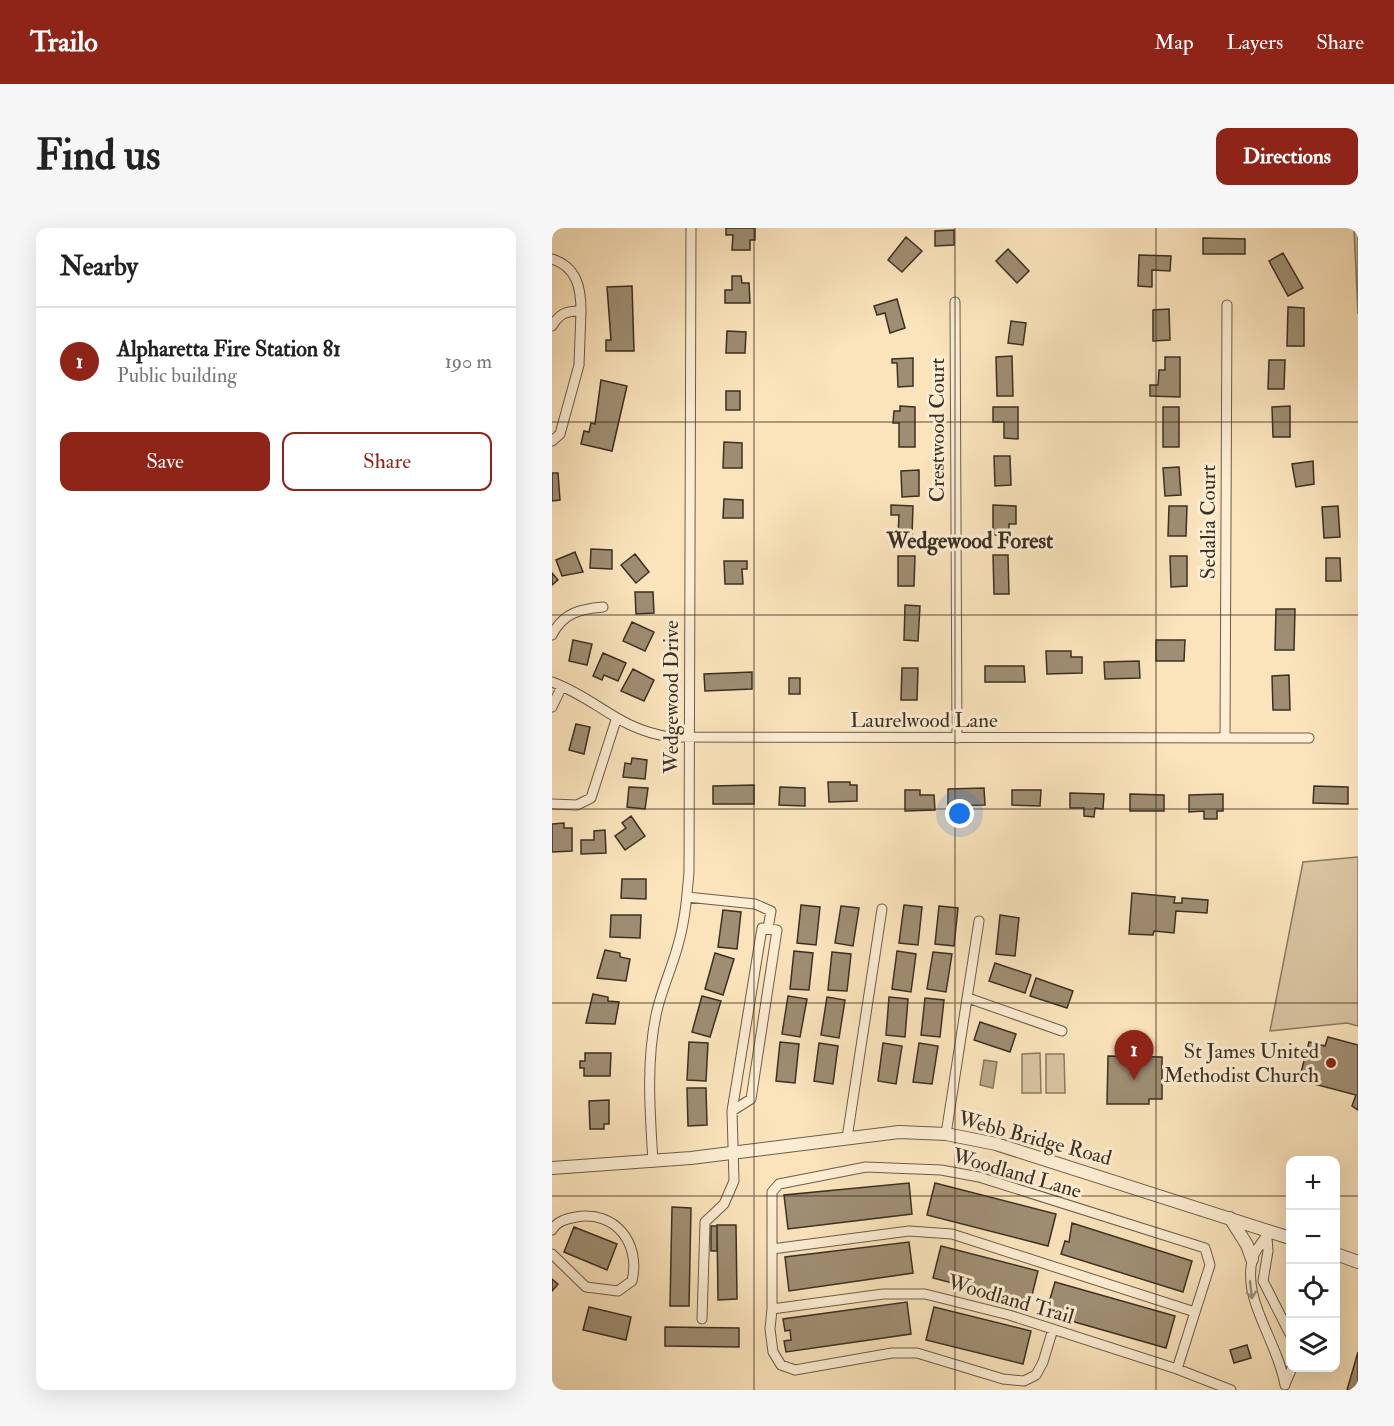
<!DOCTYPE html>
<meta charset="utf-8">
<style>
body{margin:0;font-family:"IM FELL Double Pica",serif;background:#f6f6f6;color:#222}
.controls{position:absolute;right:18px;bottom:18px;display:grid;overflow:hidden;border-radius:12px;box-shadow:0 6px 24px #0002}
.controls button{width:54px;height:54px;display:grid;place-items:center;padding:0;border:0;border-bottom:2px solid #e0e0e0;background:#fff;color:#222;font:30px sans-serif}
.you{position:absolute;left:408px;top:586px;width:21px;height:21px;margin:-15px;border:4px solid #fff;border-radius:50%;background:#1a73e8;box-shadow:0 0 0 9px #1a73e833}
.badge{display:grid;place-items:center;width:39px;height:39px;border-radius:50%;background:#8f2418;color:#fff;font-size:20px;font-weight:700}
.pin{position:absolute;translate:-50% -50px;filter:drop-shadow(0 2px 3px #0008)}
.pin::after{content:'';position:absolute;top:32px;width:21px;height:18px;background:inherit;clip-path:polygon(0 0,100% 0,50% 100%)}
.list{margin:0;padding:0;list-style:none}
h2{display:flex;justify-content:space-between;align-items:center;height:78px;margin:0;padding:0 24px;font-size:26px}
h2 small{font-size:20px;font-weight:400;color:#767676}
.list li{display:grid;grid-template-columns:39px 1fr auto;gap:18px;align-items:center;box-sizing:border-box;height:108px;padding:0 24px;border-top:2px solid #e0e0e0}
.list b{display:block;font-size:22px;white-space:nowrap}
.list p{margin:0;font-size:20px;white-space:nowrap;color:#767676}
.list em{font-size:20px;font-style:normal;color:#767676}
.actions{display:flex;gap:12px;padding:18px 24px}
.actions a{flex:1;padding:14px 0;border:2px solid #8f2418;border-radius:12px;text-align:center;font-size:21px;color:#8f2418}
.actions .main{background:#8f2418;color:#fff}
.icon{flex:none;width:33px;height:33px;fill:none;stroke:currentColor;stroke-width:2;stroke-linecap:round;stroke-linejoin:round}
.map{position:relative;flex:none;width:806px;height:1162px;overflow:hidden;border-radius:12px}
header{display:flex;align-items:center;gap:36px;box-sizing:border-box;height:84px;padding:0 30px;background:#8f2418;color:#fff}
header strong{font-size:28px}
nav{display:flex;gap:33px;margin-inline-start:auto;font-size:21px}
.intro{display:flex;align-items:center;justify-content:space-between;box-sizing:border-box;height:144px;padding:0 36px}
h1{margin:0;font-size:42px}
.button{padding:15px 27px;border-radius:12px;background:#8f2418;color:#fff;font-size:21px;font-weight:700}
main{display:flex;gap:36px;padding:0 36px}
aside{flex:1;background:#fff;border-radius:12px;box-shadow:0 6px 24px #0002}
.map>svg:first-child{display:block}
</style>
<header>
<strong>Trailo</strong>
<nav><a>Map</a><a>Layers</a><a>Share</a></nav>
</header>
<div class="intro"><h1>Find us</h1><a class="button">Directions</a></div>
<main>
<aside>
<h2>Nearby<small></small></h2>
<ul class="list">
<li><span class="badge">1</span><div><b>Alpharetta Fire Station 81</b><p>Public building</p></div><em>190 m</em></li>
</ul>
<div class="actions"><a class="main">Save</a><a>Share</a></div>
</aside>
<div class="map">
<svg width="806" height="1162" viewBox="0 0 806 1162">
<rect width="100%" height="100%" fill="#fbe4bc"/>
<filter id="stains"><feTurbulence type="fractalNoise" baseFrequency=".00333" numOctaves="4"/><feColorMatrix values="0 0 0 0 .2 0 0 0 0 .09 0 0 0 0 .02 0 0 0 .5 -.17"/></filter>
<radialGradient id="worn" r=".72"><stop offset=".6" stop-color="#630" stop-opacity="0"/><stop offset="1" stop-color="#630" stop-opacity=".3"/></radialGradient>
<path fill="#dac5a2" stroke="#8a7a62" stroke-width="1.5" d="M802,0H806V86Z
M806,629V798L795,795L718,803L751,634Z
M488,825L489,865H470V826Z
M494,826H512L513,865H494Z"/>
<path fill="#baa788" stroke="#877760" stroke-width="1.5" d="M432,832L445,834L441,860L428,857Z"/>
<path fill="#9f8e73" stroke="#3b3023" stroke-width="1.5" d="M174,0H203V12H198V22H180L181,7H174Z
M402,2V17L383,18V3Z
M354,9L370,23L350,44L336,32Z
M651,10L693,11V26H651Z
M456,21L477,43L465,55L444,33Z
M731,25L751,60L736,68L717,33Z
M587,27L619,28L618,43L600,42V59L586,58Z
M180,48H189L190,55H197L198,75H173V62H180Z
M80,58L82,123H54V112H59L55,59Z
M345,71L353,100L338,105L333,85L325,87L322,78Z
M736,79L752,80V118H735Z
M617,81L618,112L601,113V82Z
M459,93L474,95L471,117L456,115Z
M175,103L194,104L193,125H174Z
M460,128L461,168H445L444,129Z
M613,129H628V169L598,168V157H606L607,142H613Z
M361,130V158L346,159L345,135H340V131Z
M717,132H733L732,161H716Z
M49,152L75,158L60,223L29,216L32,203L37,204L39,195L43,196Z
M174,163H188V182H174Z
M348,178L363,179V219H347V195H341L342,183H348Z
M738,178V209H721L720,179Z
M441,179H466V211L452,210V194H441Z
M611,179H627V219H611Z
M172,214L190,215V240H171Z
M442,228H458L459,257L443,258Z
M761,233L762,256L744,259L740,236Z
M627,239L629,267L613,268L611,240Z
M367,242V268L350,269L349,243Z
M0,245H6L8,272L0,273Z
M172,271L191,272V290H171Z
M339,277L361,278L360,308H346L347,287H339Z
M441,277L464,278V296H457V307H441Z
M617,278H635L634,308H616Z
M786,278L788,309L772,310L770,279Z
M39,321L60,322V341L38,340Z
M23,324L31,344L10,348L4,332Z
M83,326L97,344L84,355L69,337Z
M441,327H456L457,366H442Z
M346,328H363L362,358H346Z
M618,328H635V358L619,359Z
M774,330H788L789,353H774Z
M172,333H195V341H190L191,356H173Z
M0,345L6,352L0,357Z
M83,364H101L102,385L84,386Z
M353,377L368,378L366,413L352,412Z
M724,381H743L742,422H723Z
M80,394L102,404L93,423L71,413Z
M21,412L40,416L35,437L17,433Z
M604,412H633L632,433H604Z
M494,423H519V429H530V445L495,446Z
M51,425L74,435L66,453L52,447L50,452L41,448Z
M587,433L588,450L553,451L552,434Z
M433,438H472L473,454H433Z
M350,440H366L365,472H349Z
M81,441L102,452L92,473L69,463Z
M200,444V461L153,463L152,446Z
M737,447L738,482H721L720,448Z
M237,450H248V466H237Z
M24,496L38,499L32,526L17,522Z
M80,530L95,532L93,551L71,549L73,535L79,536Z
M276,554H298V557H305V573L277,574Z
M202,557V576H161V558Z
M762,558L796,559V576L761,575Z
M77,559L96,560L93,581L75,579Z
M228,559L253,560V578L227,577Z
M432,560L433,577L396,578V561Z
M353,562H368V567H382L383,582L353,583Z
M460,562H489L488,578L460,577Z
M518,565L552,566L551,581L543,580L542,589L532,588V580H518Z
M578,566L612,567V583H578Z
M671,566V583H665V591H652V583L637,584V567Z
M79,588L93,608L73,622L63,608L74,600L70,595Z
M12,595V600H20V623L0,624V596Z
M53,602L54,625L29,626V612H42V603Z
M70,651H94V671L69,670Z
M580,665L623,669L622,675H630V670L656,672L655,685L624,683L622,705L602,703L601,707L577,706Z
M249,677L268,679L264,717L245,715Z
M352,677L370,679L366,717L347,715Z
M289,678L307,680L301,718L283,715Z
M387,678L406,680L402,718L383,716Z
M171,682L189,684L185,721L166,719Z
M59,687H89L88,710L58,709Z
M448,687L467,690L463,728L444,726Z
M53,722L68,725V729L78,731L74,753L45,750Z
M242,723L261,725L257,762L238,761Z
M345,723L364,726L359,764L340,761Z
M280,724L299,726L295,763L276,762Z
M381,724L400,726L394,764L375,761Z
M163,725L182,731L171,767L153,761Z
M443,735L479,747L473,765L437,753Z
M484,750L521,763L515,780L478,768Z
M41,766L56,769V773L67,774L63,796L34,795Z
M150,768L169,773L158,809L140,804Z
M236,768L255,771L248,809L230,806Z
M275,769L293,772L287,810L269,807Z
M337,769L356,771L353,809L334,807Z
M373,770L392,772L388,809L369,807Z
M428,794L464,806L458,824L422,812Z
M776,809L806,817V882L800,878L804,867L747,852L757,814L773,818Z
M137,814L156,815L154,853L135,852Z
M228,814L247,816L243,855L224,853Z
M267,815L286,818L281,856L262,853Z
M331,815L350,818L344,856L326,853Z
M367,815L386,818L380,856L361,854Z
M33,825H59L58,848H32V840H28V833H33Z
M556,828L610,829V871H597V876H555Z
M135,860H154L155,897L136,898Z
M57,872V896H52V901H38L37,873Z
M357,955L360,986L236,1001L232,967Z
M383,955L504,986L496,1018L375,987Z
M120,979L139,980L137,1078H118Z
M520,995L640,1033L631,1064L509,1026L513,1013L517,1014Z
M165,997H184L185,1071L166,1072Z
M159,998H165V1023H159Z
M22,999L65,1016L55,1042L12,1024Z
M357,1014L361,1045L237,1063L233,1029Z
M389,1018L486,1043L478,1075L381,1050Z
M0,1051L6,1056L0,1063Z
M503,1054L623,1088L614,1120L498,1087L500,1083L495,1081Z
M355,1074L359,1106L234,1124L232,1113L239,1112L238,1102L233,1103L231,1091Z
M37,1079L79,1089L74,1112L31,1102Z
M382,1079L479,1103L471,1136L374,1112Z
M113,1099L187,1100V1119L113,1118Z
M695,1117L699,1130L682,1135L678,1122Z
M806,1124V1162H795Z"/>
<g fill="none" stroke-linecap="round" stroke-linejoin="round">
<defs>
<path id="minor" d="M0,31C25,39 29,60 29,83
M403,74L405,510
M0,98C8,85 14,83 29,83L27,137L8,206L0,213
M0,407C11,385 28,381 51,379
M0,454C46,471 65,501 118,509L757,510
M0,479L10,458
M673,510L675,77
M0,576L25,577L39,570L64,492
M135,669L203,676L219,683L216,700
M416,770L510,803
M394,906L427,693
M295,910L330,681
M101,934C98,884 94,836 104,787C109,763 120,740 126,717C133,693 135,668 137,644L139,0
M0,1002C5,993 14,991 24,989C63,982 89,1015 80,1053L66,1063L34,1059L0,1026
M717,1002C713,1014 702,1020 700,1033C691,1074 726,1114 733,1157
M715,1010L716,1023L711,1053L738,1106
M220,1021L357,1003L400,1006L643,1084
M220,1081L331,1066H373L457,1087L625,1141L679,1162
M150,1091L153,994L172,976L182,953L180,883L210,700L225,702L199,871L180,883
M501,1101L491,1134L484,1147L472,1153L451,1151L365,1125H340L243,1142L229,1137L221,1124L218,1101L220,1081V964L227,956L314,939L389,942L427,949L653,1020L658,1037L625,1141
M733,1156L740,1140"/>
<path id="tertiary" d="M0,940L139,930L347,904L394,906L444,916L738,1010
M678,990L695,1017L700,1031
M784,1026L806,1034"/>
</defs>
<use href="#minor" stroke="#6b5d49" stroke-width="11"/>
<use href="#tertiary" stroke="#6b5d49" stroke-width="14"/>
<use href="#minor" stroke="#fcedd3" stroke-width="9"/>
<use href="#tertiary" stroke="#fcedd3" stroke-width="12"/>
</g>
<defs><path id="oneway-shaft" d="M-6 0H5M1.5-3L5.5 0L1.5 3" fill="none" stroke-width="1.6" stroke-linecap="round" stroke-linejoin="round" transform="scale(1.5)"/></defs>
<use stroke="#9c8e7b" href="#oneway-shaft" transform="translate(699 1062) rotate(83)"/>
<path fill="none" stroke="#3b3023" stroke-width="1.5" stroke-opacity="0.55" d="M202,0V1162M403,0V1162M604,0V1162M0,194H806M0,387H806M0,581H806M0,775H806M0,968H738M784,968H806"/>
<circle fill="#8f2418" stroke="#fcedd3" stroke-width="2" cx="779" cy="835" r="6"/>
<g text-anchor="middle" stroke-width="6" stroke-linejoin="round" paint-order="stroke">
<g font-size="21" fill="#3b3023" stroke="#fcedd3">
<text transform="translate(385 202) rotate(-90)" y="7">Crestwood Court</text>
<text transform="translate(656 294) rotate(-90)" y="7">Sedalia Court</text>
<text transform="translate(119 469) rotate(-90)" y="7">Wedgewood Drive</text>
<text x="372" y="499">Laurelwood Lane</text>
<text transform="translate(483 910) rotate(15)" y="7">Webb Bridge Road</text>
<text transform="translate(465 945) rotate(16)" y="7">Woodland Lane</text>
<text transform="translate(459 1071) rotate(16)" y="7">Woodland Trail</text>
</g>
<g font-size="21" fill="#3b3023" stroke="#fcedd3" text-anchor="end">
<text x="767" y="830">St James United<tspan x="767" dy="24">Methodist Church</tspan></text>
</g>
<g font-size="22" font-weight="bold" fill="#3b3023" stroke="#fcedd3">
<text x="418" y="320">Wedgewood Forest</text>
</g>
</g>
<rect width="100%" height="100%" filter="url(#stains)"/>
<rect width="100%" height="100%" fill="url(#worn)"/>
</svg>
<div class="controls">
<button>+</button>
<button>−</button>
<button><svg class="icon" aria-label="locate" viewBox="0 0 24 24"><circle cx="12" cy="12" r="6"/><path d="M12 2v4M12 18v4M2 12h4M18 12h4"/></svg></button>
<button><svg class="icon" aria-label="layers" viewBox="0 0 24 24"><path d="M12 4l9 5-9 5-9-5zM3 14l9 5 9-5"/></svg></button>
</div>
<div class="you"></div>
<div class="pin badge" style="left:582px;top:852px">1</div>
</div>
</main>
